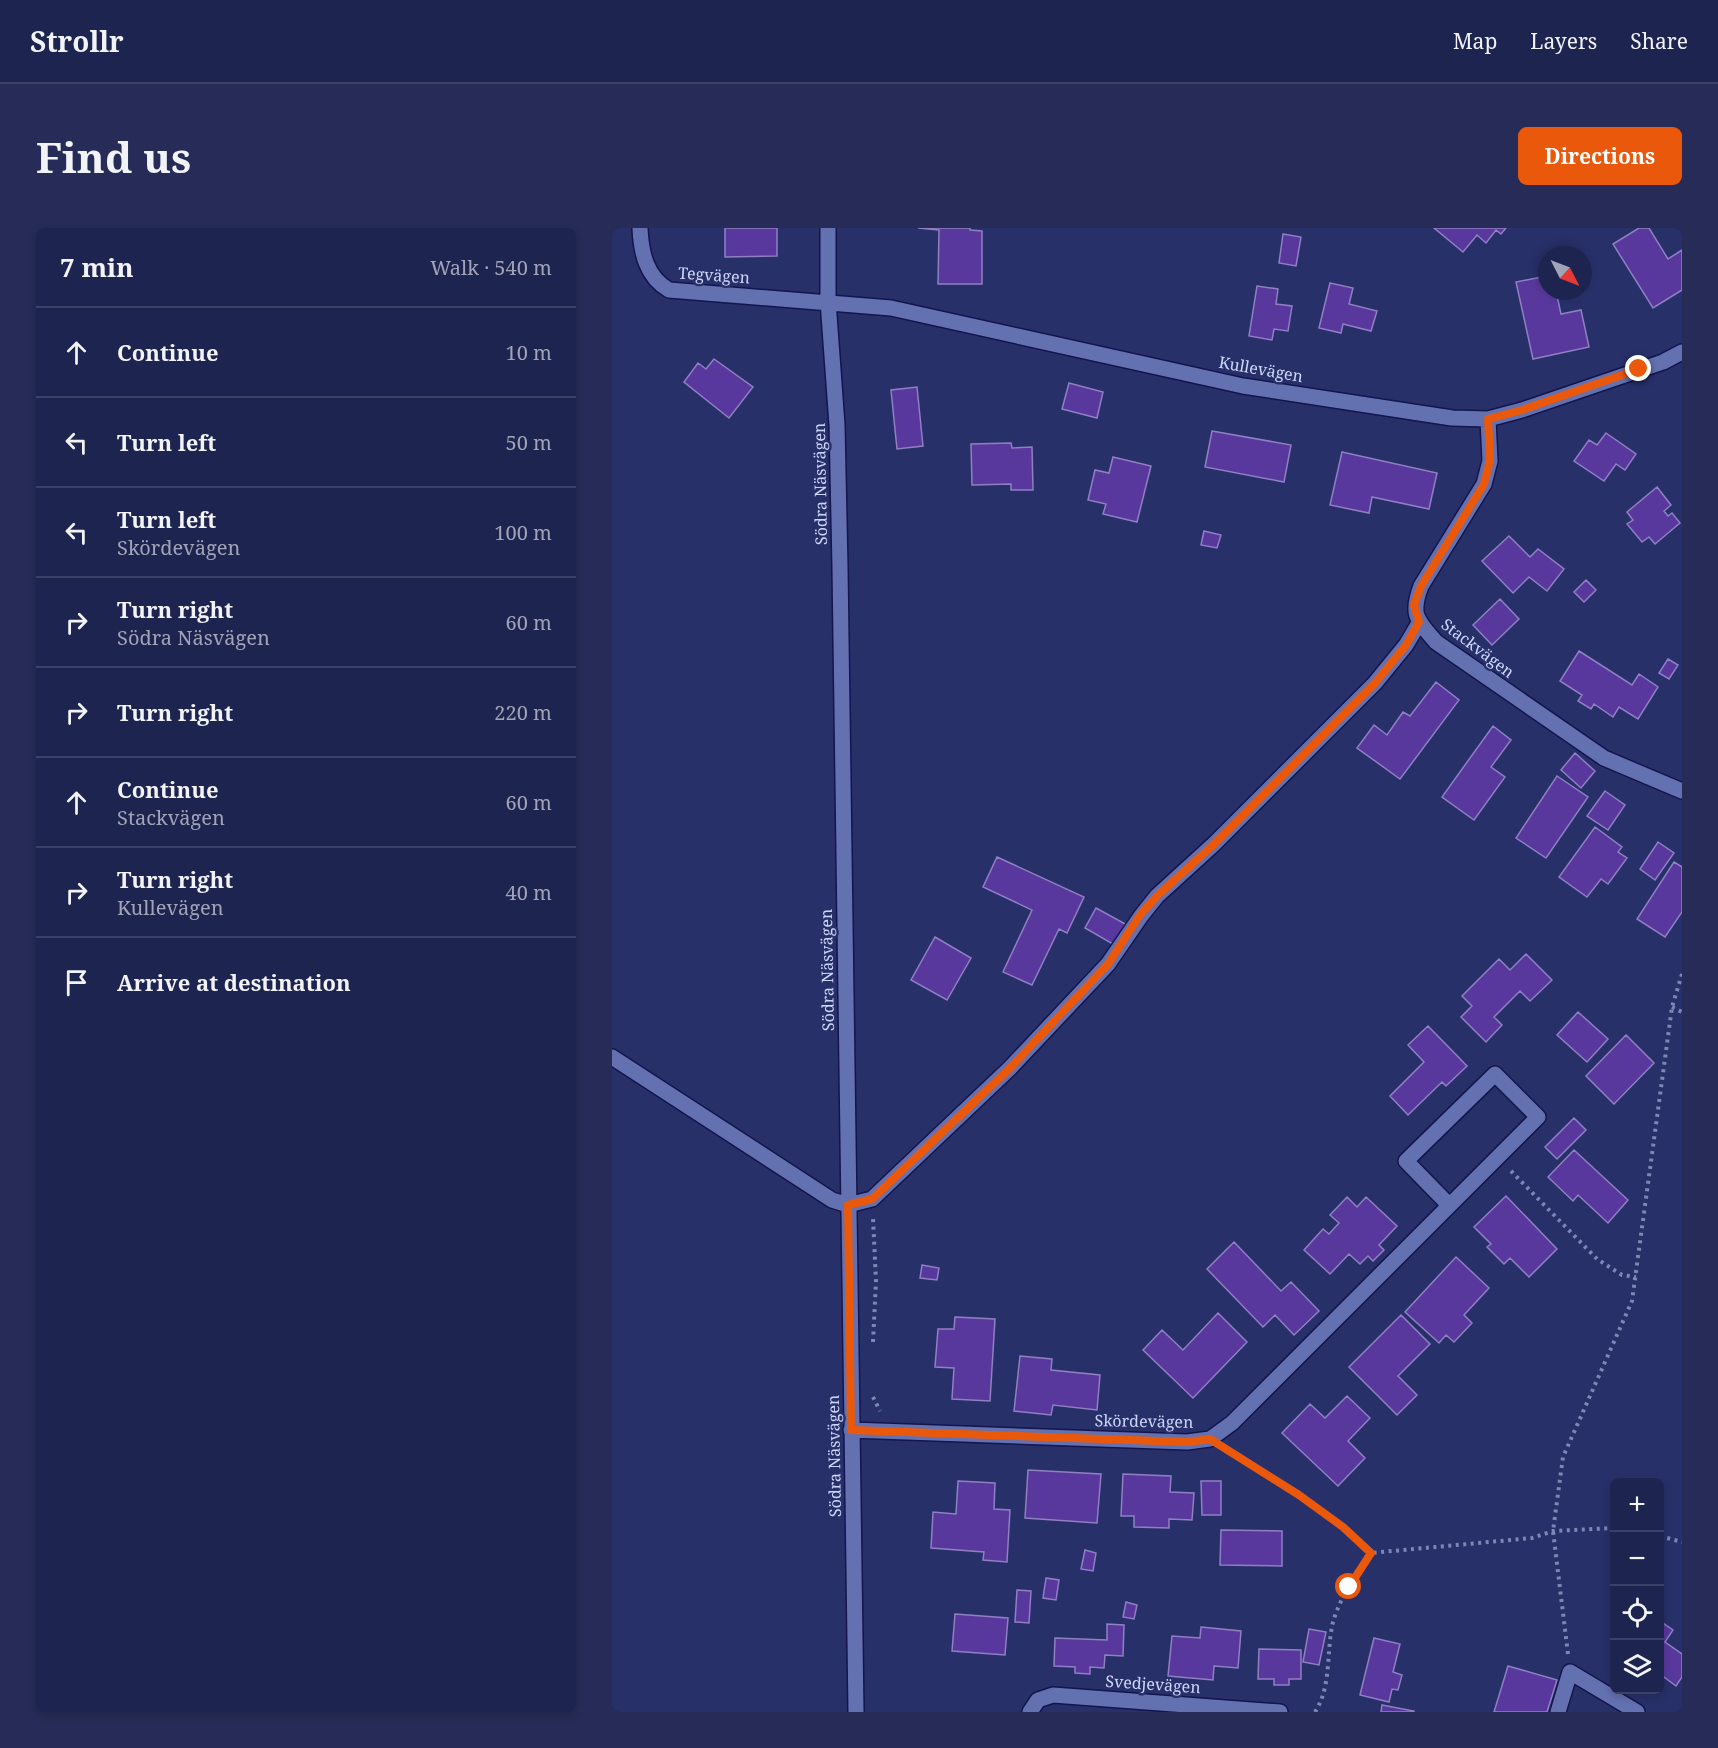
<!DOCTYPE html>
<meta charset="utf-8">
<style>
body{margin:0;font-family:"Noto Serif",serif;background:#262c57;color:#f1f3f6}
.controls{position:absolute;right:18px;bottom:18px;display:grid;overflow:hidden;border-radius:9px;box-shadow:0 3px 9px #0003}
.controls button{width:54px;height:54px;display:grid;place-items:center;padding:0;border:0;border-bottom:2px solid #3c4167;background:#1e2450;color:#f1f3f6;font:30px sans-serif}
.compass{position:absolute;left:926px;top:18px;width:54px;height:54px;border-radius:50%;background:#1e2450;box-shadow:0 3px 9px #0003;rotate:132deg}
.stop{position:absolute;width:18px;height:18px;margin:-14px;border:4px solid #ea580c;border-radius:50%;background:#fff}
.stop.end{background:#ea580c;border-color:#fff;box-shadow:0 2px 6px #0008}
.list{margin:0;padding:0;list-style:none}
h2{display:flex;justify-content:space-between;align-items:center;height:78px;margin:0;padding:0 24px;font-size:26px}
h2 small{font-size:20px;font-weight:400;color:#a1a4b7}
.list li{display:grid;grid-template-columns:39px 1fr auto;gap:18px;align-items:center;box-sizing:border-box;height:90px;padding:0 24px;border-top:2px solid #3c4167}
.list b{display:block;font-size:22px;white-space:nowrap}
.list p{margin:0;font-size:20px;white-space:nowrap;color:#a1a4b7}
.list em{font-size:20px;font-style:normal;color:#a1a4b7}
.icon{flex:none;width:33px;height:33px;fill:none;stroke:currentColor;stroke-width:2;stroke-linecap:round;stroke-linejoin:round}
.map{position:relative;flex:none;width:1070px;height:1484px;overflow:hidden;border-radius:9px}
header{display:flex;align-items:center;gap:36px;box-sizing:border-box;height:84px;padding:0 30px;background:#1e2450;border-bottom:2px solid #3c4167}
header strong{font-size:28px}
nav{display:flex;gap:33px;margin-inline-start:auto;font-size:21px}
.intro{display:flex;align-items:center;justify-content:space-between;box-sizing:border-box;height:144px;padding:0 36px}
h1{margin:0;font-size:42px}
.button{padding:15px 27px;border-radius:9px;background:#ea580c;color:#fff;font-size:21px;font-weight:700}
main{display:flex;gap:36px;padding:0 36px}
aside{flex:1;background:#1e2450;border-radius:9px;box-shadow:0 3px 9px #0003}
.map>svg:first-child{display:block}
</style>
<header>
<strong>Strollr</strong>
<nav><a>Map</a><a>Layers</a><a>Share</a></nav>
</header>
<div class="intro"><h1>Find us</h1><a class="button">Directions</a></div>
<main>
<aside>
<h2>7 min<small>Walk · 540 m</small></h2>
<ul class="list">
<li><svg class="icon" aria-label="ahead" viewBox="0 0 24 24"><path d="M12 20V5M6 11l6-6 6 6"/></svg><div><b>Continue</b></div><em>10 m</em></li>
<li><svg class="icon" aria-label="left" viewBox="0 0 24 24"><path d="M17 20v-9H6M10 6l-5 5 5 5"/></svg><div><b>Turn left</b></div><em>50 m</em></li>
<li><svg class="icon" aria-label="left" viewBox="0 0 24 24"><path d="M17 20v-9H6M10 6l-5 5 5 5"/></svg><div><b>Turn left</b><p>Skördevägen</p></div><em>100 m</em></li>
<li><svg class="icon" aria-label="right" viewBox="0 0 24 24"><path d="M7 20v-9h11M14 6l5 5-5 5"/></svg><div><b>Turn right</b><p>Södra Näsvägen</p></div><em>60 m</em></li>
<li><svg class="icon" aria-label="right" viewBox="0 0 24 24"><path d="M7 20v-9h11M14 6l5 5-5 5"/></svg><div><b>Turn right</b></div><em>220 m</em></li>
<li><svg class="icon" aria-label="ahead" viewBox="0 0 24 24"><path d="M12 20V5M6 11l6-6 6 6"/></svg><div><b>Continue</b><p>Stackvägen</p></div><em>60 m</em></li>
<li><svg class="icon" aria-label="right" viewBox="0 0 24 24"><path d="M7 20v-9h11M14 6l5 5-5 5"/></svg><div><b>Turn right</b><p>Kullevägen</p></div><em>40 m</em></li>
<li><svg class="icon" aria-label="arrive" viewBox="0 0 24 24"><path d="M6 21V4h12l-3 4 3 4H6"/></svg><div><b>Arrive at destination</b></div></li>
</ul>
</aside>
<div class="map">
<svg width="1070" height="1484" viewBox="0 0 1070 1484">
<rect width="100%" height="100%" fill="#28306a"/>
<path fill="#59389d" stroke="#8f7fc3" stroke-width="1.5" d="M113,0H165V28L113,29Z
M306,0H358V2L370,3V56H326L327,2Z
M822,0H894L889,6L884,2L874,15L865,7L851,24Z
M1027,0H1037L1056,31L1070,22V62L1041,80L1001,16Z
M671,6L689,9L684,38L667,35Z
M935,48V63H944L949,86L969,82L977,119L921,131L904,54Z
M718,55L741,60L737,76L765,83L759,103L731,96L729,105L707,100Z
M645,58L666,61L664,76L680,78L676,103L662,101L660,112L637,108Z
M102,131L141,159L117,190L72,154L86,135L94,141Z
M457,155L491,164L485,190L450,181Z
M305,159L311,218L285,221L279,162Z
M600,203L679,217L672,254L593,239Z
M994,205L1024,226L1013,242L1004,236L992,253L962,233L977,212L985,217Z
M399,215L400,220L420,219L421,262H399V256L360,257L359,216Z
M730,224L825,245L817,281L760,269L757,285L718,277Z
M501,229L539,238L525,294L491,286L494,276L476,272L483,242L497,245Z
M1045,259L1059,277L1052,283L1056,288L1060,285L1068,295L1043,316L1037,309L1030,314L1015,296L1021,292L1015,284Z
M592,303L609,307L605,320L589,317Z
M897,308L918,329L926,321L952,341L935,363L917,349L901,365L870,333Z
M974,352L984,362L972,374L962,364Z
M888,371L907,391L880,417L861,397Z
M967,423L1020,457L1027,446L1046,459L1026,491L1007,479L1001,489L982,476L979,481L966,473L970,467L948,453Z
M1056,431L1066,437L1057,451L1047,445Z
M824,454L847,472L788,551L745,520L762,497L775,507L791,484L798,488Z
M881,498L899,512L879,539L893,549L862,592L830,569Z
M963,525L983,543L969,560L949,542Z
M945,548L976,569L934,630L904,610Z
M993,563L1013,577L996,602L975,588Z
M983,599L1010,619L1006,624L1015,630L996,656L989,651L975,669L947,649Z
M1046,614L1062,625L1043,652L1028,641Z
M385,629L472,669L455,705L447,701L420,757L391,744L420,682L371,659Z
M1062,634L1070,639V684L1053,709L1025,691Z
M484,680L517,698L506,719L473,700Z
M323,709L359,730L335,772L299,752Z
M914,726L940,752L918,773L908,763L882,789L890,797L874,814L849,789L860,778L850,768L887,731L898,742Z
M966,784L996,811L975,834L945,807Z
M816,798L855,838L834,858L830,854L796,887L778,868L812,834L796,817Z
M1014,807L1042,835L1002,876L974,848Z
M962,890L974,902L945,931L933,919Z
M962,922L1016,972L996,995L966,967L961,973L936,949Z
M894,968L945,1021L917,1049L898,1030L892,1036L875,1019L879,1016L862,999Z
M735,969L745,979L754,969L785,998L767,1017L772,1022L761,1033L756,1028L748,1036L737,1026L718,1046L692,1022L711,1001L717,1006L727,995L718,987Z
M622,1014L669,1063L679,1054L707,1083L682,1107L663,1087L651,1099L595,1041Z
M844,1029L877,1060L852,1087L860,1095L842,1114L834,1107L827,1115L793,1084Z
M310,1037L327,1040L325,1052L308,1050Z
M606,1085L635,1114L581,1170L531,1122L550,1102L571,1122Z
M789,1087L818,1116L786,1148L805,1167L785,1187L737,1139Z
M343,1089L383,1091L378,1173L340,1171L342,1140L323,1139L326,1101H342Z
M408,1128L440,1131L439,1142L488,1147L485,1182L441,1177L439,1187L402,1183Z
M735,1168L758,1190L736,1213L753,1230L726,1258L670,1205L698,1176L713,1190Z
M416,1242L489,1246L485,1295L413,1290Z
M511,1246L559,1248L558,1264L582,1265L580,1292L557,1291V1300L522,1299V1288H509Z
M346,1253L383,1255L382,1281L398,1282L395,1334L371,1332L372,1324L319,1320L321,1284L344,1286Z
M589,1253H609V1287H590Z
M609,1302L670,1303V1338L608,1337Z
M473,1322L484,1325L481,1343L469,1341Z
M434,1350L447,1352L444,1372L431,1370Z
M405,1362L419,1363L417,1395L403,1394Z
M514,1374L525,1377L522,1391L511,1389Z
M343,1386L396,1390L393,1427L340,1423Z
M1048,1393L1061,1402L1053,1414L1070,1426V1449L1064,1458L1048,1446Z
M495,1396L512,1397L511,1428L493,1427L492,1440L478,1439V1446L463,1445V1439L442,1438L443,1410L495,1412Z
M589,1399L629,1403L626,1440L602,1438L601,1452L556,1448L560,1408L588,1410Z
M697,1401L714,1404L707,1437L691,1434Z
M762,1410L788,1416L781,1444L790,1447L786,1462L780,1461L777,1474L748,1467Z
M647,1421L689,1422V1451H677V1457H662V1451H646Z
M896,1438L945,1452L935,1484H882Z
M770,1477L802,1483V1484H769Z"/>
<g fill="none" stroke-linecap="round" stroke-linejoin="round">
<defs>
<path id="street" d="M28,0C29,24 34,49 57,62L279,80L631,158L840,190L876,191L910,182L1051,134L1070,124
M216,0V73L225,197L228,339L244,1484
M876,191L878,233L872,256L809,358C798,387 805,392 824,414L992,530L1070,563
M0,829L220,972L236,977L260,971L398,840L496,736L529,688L545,668L602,616L763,455L794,417L807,395
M239,1202L575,1214L598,1211L620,1195L926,889L883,846L794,933L836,976
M418,1484L426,1472L441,1467L668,1484
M946,1484L958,1444L1025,1484"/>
</defs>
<use href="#street" stroke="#13154d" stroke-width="18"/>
<path stroke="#7e86b5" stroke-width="4" stroke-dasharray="3 4.5" stroke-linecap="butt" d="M1060,779L1070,784
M899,943L985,1031L1010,1047L1024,1049
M261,1114L264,1053L261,990
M261,1169L268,1183
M615,1222C666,1253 715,1284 759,1325L920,1310L941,1303L1002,1300
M1048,1308L1070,1314
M956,1426L941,1303L951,1229L1020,1073L1060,779L1070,746
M703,1484C720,1458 714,1423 721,1394C728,1369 745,1346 759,1325"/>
<use href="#street" stroke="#6471b1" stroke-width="15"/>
</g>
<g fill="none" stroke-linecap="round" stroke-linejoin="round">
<path stroke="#ea580c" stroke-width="8" d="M737,1359L759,1325L731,1299L687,1267L598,1211L575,1214L239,1202L236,977L260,971L398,840L496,736L528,687L545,668L602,616L763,455L794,417L807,394L802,377L809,358L872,256L878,232L876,191L910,182L1027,141"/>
</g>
<g text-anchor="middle" stroke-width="5" stroke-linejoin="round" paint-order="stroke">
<g font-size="16" fill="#ced7fb" stroke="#28306a">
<text transform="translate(102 47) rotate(4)" y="6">Tegvägen</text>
<text transform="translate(649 141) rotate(10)" y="6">Kullevägen</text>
<text transform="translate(208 256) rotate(-91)" y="6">Södra Näsvägen</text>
<text transform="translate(866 420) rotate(37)" y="6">Stackvägen</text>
<text transform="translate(215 742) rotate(-91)" y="6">Södra Näsvägen</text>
<text transform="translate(532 1193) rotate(1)" y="6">Skördevägen</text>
<text transform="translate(222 1228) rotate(-91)" y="6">Södra Näsvägen</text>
<text transform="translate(541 1456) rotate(4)" y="6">Svedjevägen</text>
</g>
</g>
</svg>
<div class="controls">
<button>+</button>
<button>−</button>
<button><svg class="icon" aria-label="locate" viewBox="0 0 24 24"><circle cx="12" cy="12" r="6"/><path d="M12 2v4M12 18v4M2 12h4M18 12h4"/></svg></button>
<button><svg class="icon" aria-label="layers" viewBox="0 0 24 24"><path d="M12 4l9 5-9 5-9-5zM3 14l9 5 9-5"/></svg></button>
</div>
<svg class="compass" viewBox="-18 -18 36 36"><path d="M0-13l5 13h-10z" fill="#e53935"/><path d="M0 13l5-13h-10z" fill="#a1a4b7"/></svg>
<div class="stop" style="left:737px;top:1359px"></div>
<div class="stop end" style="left:1027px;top:141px"></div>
</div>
</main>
